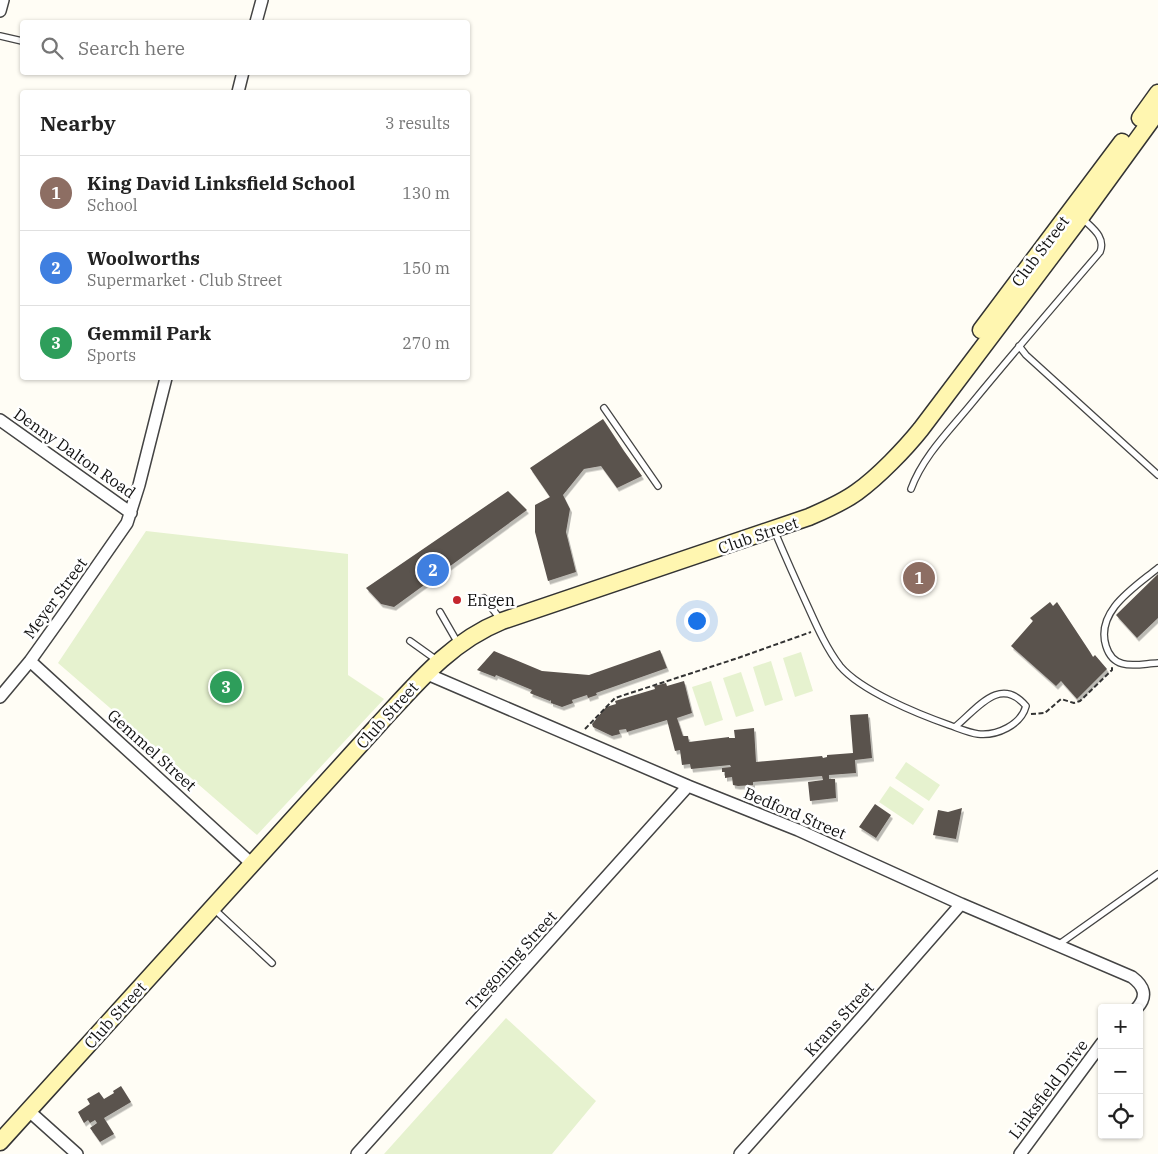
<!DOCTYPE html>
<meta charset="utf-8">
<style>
body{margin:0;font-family:"IBM Plex Serif",serif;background:#f2f2f2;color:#222}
.controls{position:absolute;right:15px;bottom:15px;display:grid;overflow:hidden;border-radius:5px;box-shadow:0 1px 4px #0004}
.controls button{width:45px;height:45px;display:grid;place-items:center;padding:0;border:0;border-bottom:1px solid #e0e0e0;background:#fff;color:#222;font:25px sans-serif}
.you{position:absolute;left:696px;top:620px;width:18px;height:18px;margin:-12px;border:4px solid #fff;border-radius:50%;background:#1a73e8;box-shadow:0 0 0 8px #1a73e833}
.badge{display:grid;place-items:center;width:32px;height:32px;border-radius:50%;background:#c4262e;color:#fff;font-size:16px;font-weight:700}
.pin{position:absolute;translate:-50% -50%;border:2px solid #fff;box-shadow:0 1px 5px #0006}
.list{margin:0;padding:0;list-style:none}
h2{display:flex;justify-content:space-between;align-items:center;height:65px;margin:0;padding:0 20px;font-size:21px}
h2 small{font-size:16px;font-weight:400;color:#767676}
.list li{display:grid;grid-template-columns:32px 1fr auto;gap:15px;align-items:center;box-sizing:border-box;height:75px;padding:0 20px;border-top:1px solid #e0e0e0}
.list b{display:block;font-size:19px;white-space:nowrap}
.list p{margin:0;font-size:16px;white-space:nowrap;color:#767676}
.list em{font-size:16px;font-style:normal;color:#767676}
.icon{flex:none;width:28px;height:28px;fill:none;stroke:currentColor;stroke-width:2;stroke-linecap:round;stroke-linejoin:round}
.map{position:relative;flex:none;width:1158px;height:1154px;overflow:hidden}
.search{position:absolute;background:#fff;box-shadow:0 1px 4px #0004;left:20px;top:20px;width:450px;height:55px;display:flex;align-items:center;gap:12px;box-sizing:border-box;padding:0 18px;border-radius:5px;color:#767676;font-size:19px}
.panel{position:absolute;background:#fff;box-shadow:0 1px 4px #0004;left:20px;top:90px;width:450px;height:290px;border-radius:5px}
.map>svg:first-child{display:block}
</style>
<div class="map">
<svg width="1158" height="1154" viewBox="0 0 1158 1154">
<defs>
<filter id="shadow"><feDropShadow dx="2" dy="3.5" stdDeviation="0" flood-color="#0004"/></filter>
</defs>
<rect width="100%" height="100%" fill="#fffdf5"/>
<path fill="#e6f2cf" d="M146,531L348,554V675L384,699L257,835L58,663Z
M801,652L813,691L795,697L783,658Z
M771,661L783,700L765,706L753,667Z
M741,672L754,711L736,717L723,678Z
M711,681L723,720L705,726L692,687Z
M906,762L940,785L929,801L895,778Z
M890,786L924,809L913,825L879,802Z
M506,1018L596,1101L552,1154H384Z"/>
<path fill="#5a524d" filter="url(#shadow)" d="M603,419L624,451L642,476L617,488L601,466L584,469L563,495L570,509L566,532L576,572L548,581L535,532V505L550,497L530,468Z
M508,491L527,510L394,607L381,604L366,588Z
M1158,574V618L1137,638L1116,615Z
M1050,602L1053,606L1057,602L1090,652L1093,657L1095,655L1107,669L1077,699L1061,681L1056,686L1011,646L1033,621L1030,618Z
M660,650L667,668L596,693L597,695L588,698L587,695L572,700L573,703L562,707L551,703V700L550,701L532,694L530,693L532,690L496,675L495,677L477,670L494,651L542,671L589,675Z
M684,681L692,713L677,718L683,736H688L689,742L729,737V738H735L734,730L754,728L756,762L822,756L823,758L827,757V755L853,753L850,715L868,714L872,758L855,760L856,773L829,775V779H835L836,798L810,801L808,782L823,780L822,776L753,782V785L738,786L733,785L732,777L725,778V772H722V768L731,767L730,765L691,769L690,764L682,765L680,750L675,751L667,720L627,732L626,729L619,730L620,734L612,736L593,727L592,724L606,707L616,704L615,701L655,689L654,686L666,683L667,686Z
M875,804L891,815L876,838L859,827Z
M962,808L956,839L933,835L938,810L948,812Z
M121,1086L131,1102L104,1118L114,1134L100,1142L90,1128L97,1123L95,1120L90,1123L88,1120L84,1123L78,1112L90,1104L87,1099L99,1092L104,1099L114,1093L113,1091Z"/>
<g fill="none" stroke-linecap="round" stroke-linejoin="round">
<defs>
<path id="lane" d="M0,36L22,41
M1019,346L1026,355L1158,475
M604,408L658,486
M911,489C923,456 950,430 972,403C1014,352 1057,302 1100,252C1106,237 1092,228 1083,219
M774,530C785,556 797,583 809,609C818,629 827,649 840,666C861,691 918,714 949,725C958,728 969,733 978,734C997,736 1021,725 1026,706C1000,675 977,709 955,727
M1158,568C1135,587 1095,611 1106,646C1114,672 1137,664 1158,663
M484,598L501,620
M440,612L459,645
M410,641L438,661
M214,909L272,963
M1058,945L1158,874"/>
<path id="street" d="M0,11L3,0
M256,22L262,0
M238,92L243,72
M0,420L131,513
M30,661L252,864
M425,673L688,786L798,830L961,904L1132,977C1144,986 1148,996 1137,1008
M0,697L30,661L65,612L127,523L139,485L166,378
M29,1111L77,1154
M357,1154L688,786
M740,1154L864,1015L961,904
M1020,1154L1102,1043"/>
<path id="secondary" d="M1140,118L1158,93
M981,330L1122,142
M0,1142L379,724C416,684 450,642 502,621L809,517C825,510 842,503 857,492C878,477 905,449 921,429L1081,217L1158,111"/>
</defs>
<use href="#lane" stroke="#444" stroke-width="8"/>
<use href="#street" stroke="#444" stroke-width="14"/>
<use href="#secondary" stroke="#333" stroke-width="19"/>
<path stroke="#333" stroke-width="2" stroke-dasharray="5 2.5" stroke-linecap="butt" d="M1031,714L1045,713L1061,699L1074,703L1080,701L1112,670V667
M585,729L615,698L738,658L811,632"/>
<use href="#lane" stroke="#fff" stroke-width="5.5"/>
<use href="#street" stroke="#fff" stroke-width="11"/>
<use href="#secondary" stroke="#fff6b0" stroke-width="16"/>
</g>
<circle fill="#c4262e" stroke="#fff" stroke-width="2" cx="457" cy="600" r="5"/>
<g text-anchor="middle" stroke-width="5" stroke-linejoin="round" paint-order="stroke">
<g font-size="16" fill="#111" stroke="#fff">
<text transform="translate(1040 251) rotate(-53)" y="6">Club Street</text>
<text transform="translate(75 453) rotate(35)" y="6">Denny Dalton Road</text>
<text transform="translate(758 535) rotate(-19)" y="6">Club Street</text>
<text transform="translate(55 598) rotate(-54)" y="6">Meyer Street</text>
<text transform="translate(387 715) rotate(-48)" y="6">Club Street</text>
<text transform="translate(152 750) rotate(42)" y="6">Gemmel Street</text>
<text transform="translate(795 813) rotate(23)" y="6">Bedford Street</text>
<text transform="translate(511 960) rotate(-48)" y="6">Tregoning Street</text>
<text transform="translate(115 1015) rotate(-48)" y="6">Club Street</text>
<text transform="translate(839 1019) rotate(-48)" y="6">Krans Street</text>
<text transform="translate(1048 1089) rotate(-53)" y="6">Linksfield Drive</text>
</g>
<g font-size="16" fill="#111" stroke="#fff" text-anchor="start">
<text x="467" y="606">Engen</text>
</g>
</g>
</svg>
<div class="controls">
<button>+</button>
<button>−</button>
<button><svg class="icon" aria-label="locate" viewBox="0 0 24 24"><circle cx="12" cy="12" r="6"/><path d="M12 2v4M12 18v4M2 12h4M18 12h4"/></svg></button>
</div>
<div class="you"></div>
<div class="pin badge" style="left:919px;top:578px;background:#8d6e63">1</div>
<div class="pin badge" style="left:433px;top:570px;background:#3f7fe0">2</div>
<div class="pin badge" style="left:226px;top:687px;background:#2e9e5b">3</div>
<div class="search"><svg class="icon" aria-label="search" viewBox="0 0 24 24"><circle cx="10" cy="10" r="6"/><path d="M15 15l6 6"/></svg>Search here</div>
<section class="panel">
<h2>Nearby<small>3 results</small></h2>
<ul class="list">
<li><span class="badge" style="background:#8d6e63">1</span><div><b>King David Linksfield School</b><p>School</p></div><em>130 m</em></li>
<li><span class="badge" style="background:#3f7fe0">2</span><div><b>Woolworths</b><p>Supermarket · Club Street</p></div><em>150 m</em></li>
<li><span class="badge" style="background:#2e9e5b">3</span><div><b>Gemmil Park</b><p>Sports</p></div><em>270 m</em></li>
</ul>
</section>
</div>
